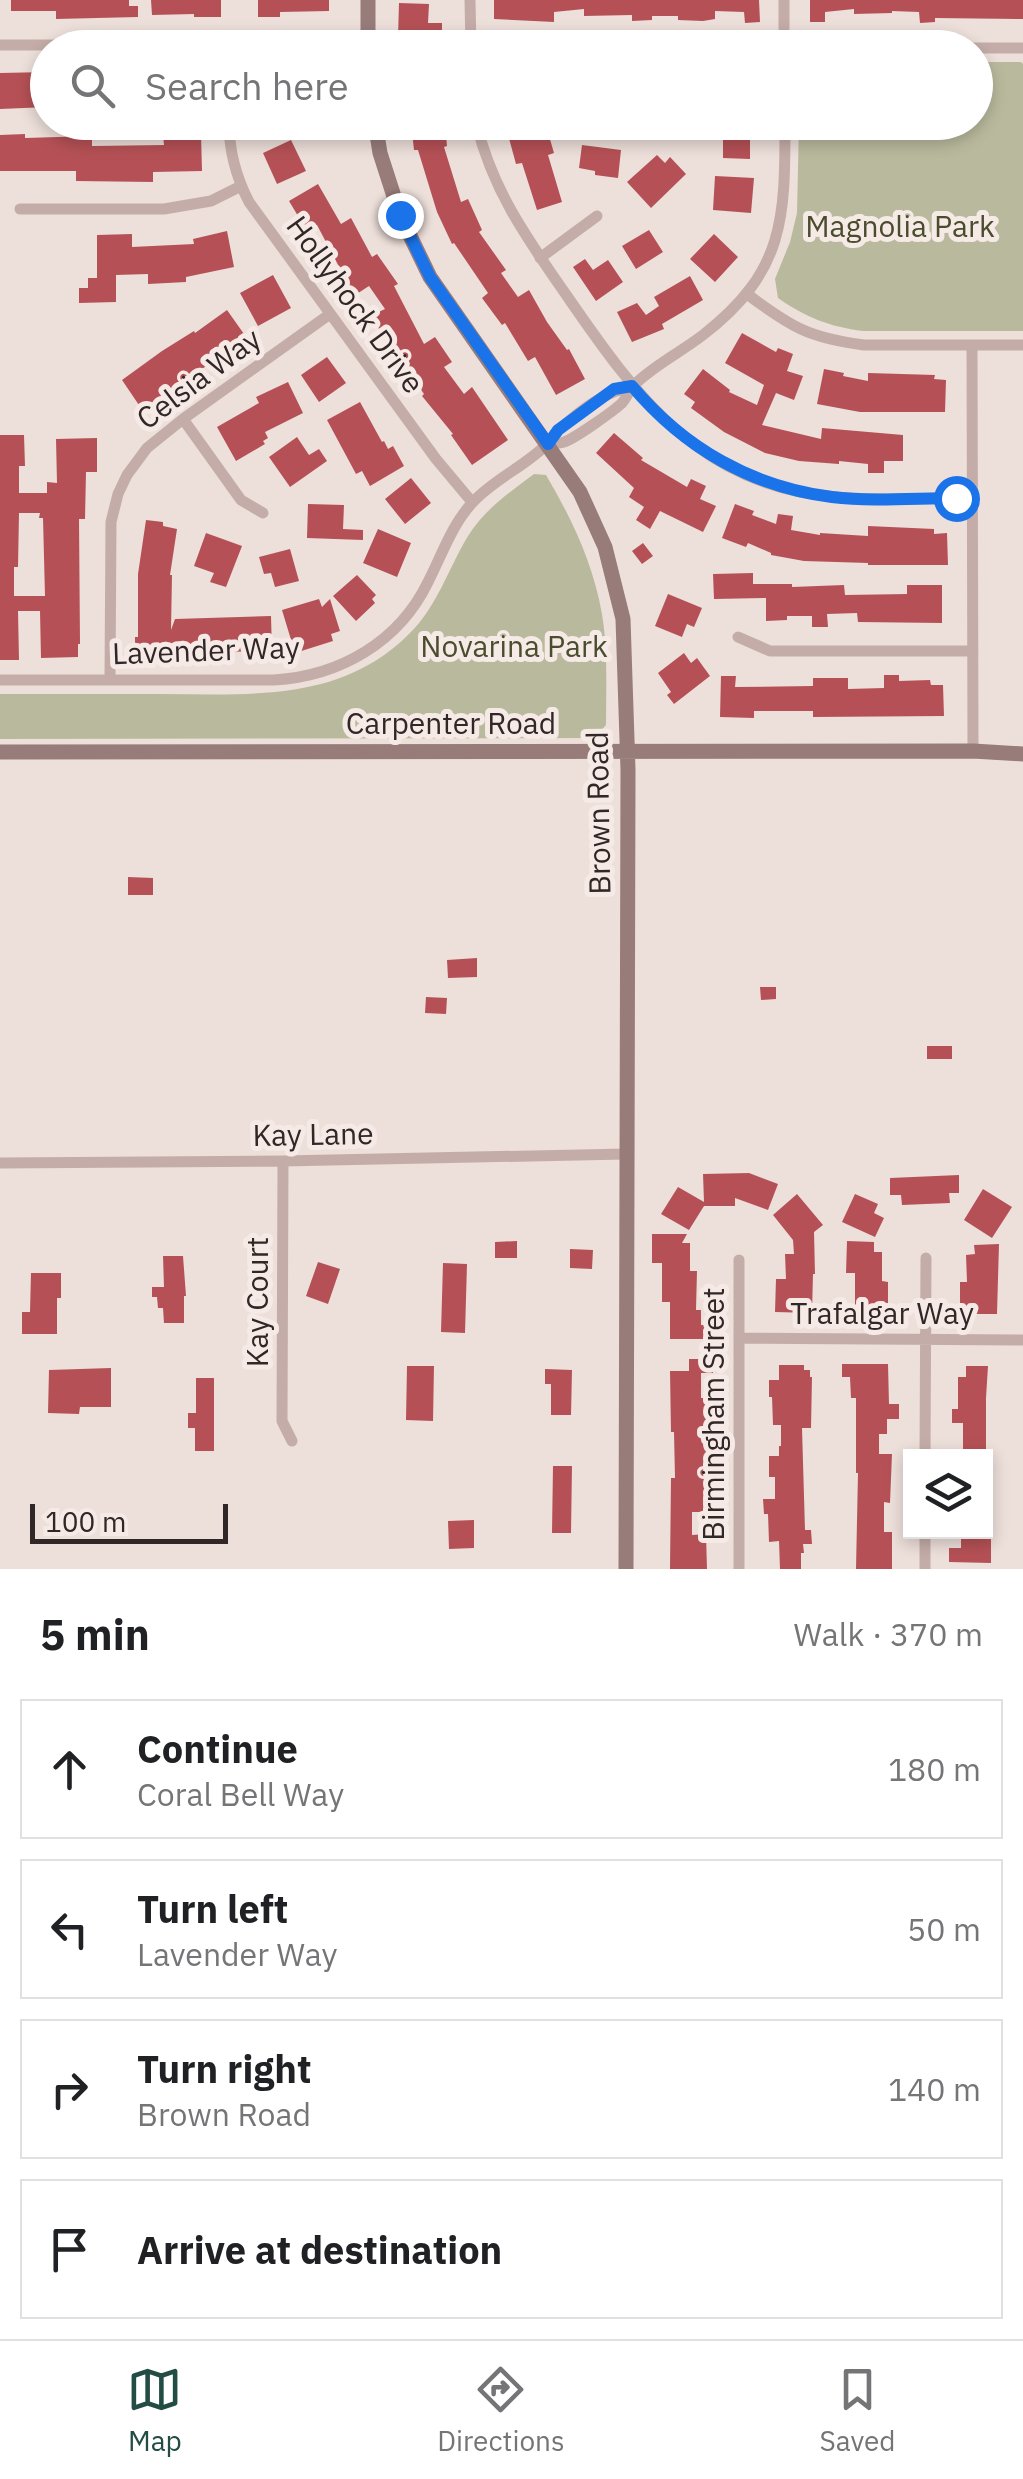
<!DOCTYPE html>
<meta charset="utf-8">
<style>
body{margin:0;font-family:"IBM Plex Sans",sans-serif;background:#f2f2f2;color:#202124}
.controls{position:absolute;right:30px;bottom:30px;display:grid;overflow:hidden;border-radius:0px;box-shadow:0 5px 15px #0003}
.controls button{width:90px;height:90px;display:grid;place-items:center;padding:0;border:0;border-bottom:2px solid #e0e0e0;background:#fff;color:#202124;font:50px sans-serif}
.scale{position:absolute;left:30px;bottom:25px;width:198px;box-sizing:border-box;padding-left:10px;border:5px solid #322727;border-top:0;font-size:28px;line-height:35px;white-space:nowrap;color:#322727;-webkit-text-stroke:8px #f6eae6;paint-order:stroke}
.stop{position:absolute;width:30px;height:30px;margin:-22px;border:8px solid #1a73e8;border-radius:50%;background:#fff}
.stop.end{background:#1a73e8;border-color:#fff;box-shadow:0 2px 10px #0008}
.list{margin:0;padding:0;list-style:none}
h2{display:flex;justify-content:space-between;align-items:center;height:130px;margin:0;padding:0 40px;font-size:42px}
h2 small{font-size:32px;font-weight:400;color:#757577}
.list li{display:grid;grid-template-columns:65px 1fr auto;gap:30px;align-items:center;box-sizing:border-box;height:140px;margin:0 20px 20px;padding:0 20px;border:2px solid #e0e0e0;border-radius:0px}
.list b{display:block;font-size:38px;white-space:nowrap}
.list p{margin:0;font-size:32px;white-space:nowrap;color:#757577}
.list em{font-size:32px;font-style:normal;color:#757577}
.icon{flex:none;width:55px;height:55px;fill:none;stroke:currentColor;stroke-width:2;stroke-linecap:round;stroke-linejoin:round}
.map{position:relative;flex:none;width:1023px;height:1569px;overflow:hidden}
.search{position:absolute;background:#fff;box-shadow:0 5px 15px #0003;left:30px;right:30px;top:30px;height:110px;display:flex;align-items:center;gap:25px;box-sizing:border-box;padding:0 35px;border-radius:55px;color:#757577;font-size:38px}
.sheet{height:770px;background:#fff}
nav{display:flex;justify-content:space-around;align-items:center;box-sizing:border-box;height:140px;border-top:2px solid #e0e0e0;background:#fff;font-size:28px;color:#757577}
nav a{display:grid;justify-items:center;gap:5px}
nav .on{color:#234d44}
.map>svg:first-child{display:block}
</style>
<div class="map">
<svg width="1023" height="1569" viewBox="0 0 1023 1569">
<rect width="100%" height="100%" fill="#eddfda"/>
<path fill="#b9ba9d" d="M976,62H1021L1023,64V331H863C830,327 805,317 778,298L775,279L790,242L797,213L799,123L976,122Z
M534,474L546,475C572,519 593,563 602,614C608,650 606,688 606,725L594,738L0,739V694C53,694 106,694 160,694C250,694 341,703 410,633C438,605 448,569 468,536C485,509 510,492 534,474Z"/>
<path fill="#b55156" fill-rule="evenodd" d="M11,0H129V6H138V17L56,19V11H11Z
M151,0H221V17H194V14L152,15Z
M258,0H329V11L280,12V17H258Z
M494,0H759L760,22L745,23L744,12L715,11V19L703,21L678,20V16H652V20L632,21V15L584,16V9L554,12V22L494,19Z
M810,0H1023V19L935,18V22L920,23L919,12L892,11V13L854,14V9L825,12V22H810Z
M399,3L429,4L428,23H442V38L398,37Z
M48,72V107L0,109V73Z
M303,122H338V132L303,133Z
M411,122H445L447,146L444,147L461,202L468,199L482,230L479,232L506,270L501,273L518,297L529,290L547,322L567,350L569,349L585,379L556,395L535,357L528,361L505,323L502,325L482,298L488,293L454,243L452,244L437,212L418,150H414Z
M537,122H545L554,153L548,155L562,202L537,210L522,163L516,164L507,131Z
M723,122H750V159L723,158Z
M25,134V138L92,136V146L164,145L163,135L201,134L202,171L153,172V182L76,181V171H0V135Z
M291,140L306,171L277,184L263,153Z
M582,145L621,150L618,178L595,175V171L579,168Z
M657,155L665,163L670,157L686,174L651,208L627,182Z
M715,176L754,178L751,213L713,210Z
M318,184L341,224L351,218L372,257L377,254L398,284L394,286L424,344L435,337L452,362L444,367L464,394L472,387L508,440L472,465L451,435L453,434L422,396L424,394L390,344L387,345L372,315L385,309L369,286L352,297L339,279L344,276L317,225L307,231L289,201Z
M649,230L663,252L636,269L622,246Z
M227,231L234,267L186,277V282L148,284V274L116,275V302L79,303V288H88V278H97V235L132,234V247L194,244L193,239Z
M714,234L738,257L715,282L690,259Z
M585,259L593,270L608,260L623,282L596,301L573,267Z
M273,275L291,308L258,326L240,293Z
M690,276L703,300L662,324L664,329L632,342L617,312L637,303L646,315L659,306L654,297Z
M227,310L244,334L211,358L213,362L174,386L176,389L143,411L122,380L162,351L194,331L195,333Z
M742,333L776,352L778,348L793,354L787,371L803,376L794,400L776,393L762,425L821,439L822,428L903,435V461H884V473H868V464L839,461V464L799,461L765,453L724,432L691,408L695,402L684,394L703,369L730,390L729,392L757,405L764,385L725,363Z
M327,357L346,383L319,402L301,375Z
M824,369L844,373L843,376L868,381V373L935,375L934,379L946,380L945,412H860L817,404Z
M288,382L303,413L265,432L268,438L263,441L265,444L236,461L217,427L259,403L256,397Z
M360,402L382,442L384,441L388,449L393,446L404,466L370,486L362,471L356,474L327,420Z
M614,433L643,458L641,460L687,487L691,479L706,486L700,499L716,506L703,532L660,511L650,529L636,520L644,507L629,497L634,488L596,453Z
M0,435H24L25,466H19V493H47V482L57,483L56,439L97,438V472H86L85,519H79L80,644H78V657L41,658L40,611H18L19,660H0ZM19,513H40L39,518H43L45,596H14V567H18Z
M297,437L309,455L319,449L327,461L290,487L269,457Z
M411,478L431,503L405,524L385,499Z
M308,504L344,505L343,529L363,530V540L307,538Z
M735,504L754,511L752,515L776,524L778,514L793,516L791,530L820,535V533L868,536V526L934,529V534L947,533L948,565H868V563L804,561L771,555V553L748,543L746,547L722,538Z
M146,520L163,522V526L177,529L170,575H172L171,630L175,619L271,616L272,651L176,653V657H135V637H138V574Z
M378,529L411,543L397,577L363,563Z
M206,533L242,546L226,587L210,582L214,573L194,566Z
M643,543L653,556L642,564L632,551Z
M290,549L299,581L275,587L271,573L264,574L259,557Z
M753,573V584H792V587L844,585L845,595L907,594V585H942V623L858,622L857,613L827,614L828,627H812V616H787V620L766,621V598L714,599L713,574Z
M357,575L376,595L372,599L375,603L356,621L333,596Z
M668,594L702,608L694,627L687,624L682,637L655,626Z
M319,599L322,607L330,599L340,631L331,634L333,641L295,653L282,610Z
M684,653L691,663L697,658L710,676L674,704L667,695L671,692L658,673Z
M884,675H899V681L930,680L931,685H943L944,716L813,717V711H754V718L720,717L721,676H736L735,687L813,686V678H848V689L884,688Z
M128,877L153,878V895H128Z
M477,958V977L448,978L447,960Z
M760,987H776V999L761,1000Z
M426,997L447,998L446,1014L425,1013Z
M927,1046H952V1059H927Z
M749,1173L778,1184L768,1210L735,1198V1206H704L689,1230L661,1214L678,1187L704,1202L703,1174Z
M959,1175V1193H949L950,1203L902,1205L901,1195H890V1178Z
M983,1189L1012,1207L992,1238L964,1220Z
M797,1194L823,1225L814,1232L815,1274H813L812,1313L775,1312L776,1279H786L785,1254H794L793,1240L773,1215Z
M855,1194L878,1204L874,1213L884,1218L875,1237L842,1222Z
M652,1234H687L682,1243H690V1271H697L696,1310H701V1325H712V1339H670V1302H662V1263H652Z
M517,1241V1258H495V1242Z
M847,1241L874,1242V1252H882V1281L888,1282V1303H880V1313L855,1312V1273H846Z
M999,1244L997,1314H960V1282H967L966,1255L975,1254L974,1245Z
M570,1249L593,1250L592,1269L570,1268Z
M163,1256H183L186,1296H184V1323H164L163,1308H158L157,1297H152V1287H164Z
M318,1262L340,1269L328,1304L306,1296Z
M443,1263L467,1264L465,1333L441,1332Z
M31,1273H61V1298H57V1334H22V1312H30Z
M689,1359H713V1373H701V1398H708V1512H692V1535L706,1534L707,1569H670L671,1478H675L674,1432H671L670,1371H689Z
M842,1364H888L889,1404H899V1419H887V1434H879V1454H892L890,1503L884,1502V1532H892V1569H856L858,1473H856V1398H851L850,1377H842Z
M779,1365H804V1370H810V1377H812L811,1428H802L805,1530H811L812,1544H803L804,1553H801V1569H780L779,1541L769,1542L768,1514H764L763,1499H775V1477H769V1456H779V1446H781V1425H773L772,1397H769V1380H779Z
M407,1366H434L433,1421L406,1420Z
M966,1366H988L986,1398V1456H963V1423H952V1409H958V1377H966Z
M111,1368V1407H80L79,1414L48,1413L49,1370Z
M545,1369L572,1370L571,1415H551V1384H545Z
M196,1378H214V1451H195V1428H188V1413H196Z
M553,1466H572L571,1533H552Z
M474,1520V1548L449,1549L448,1521Z
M961,1533L991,1534V1563L949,1562V1548H961Z"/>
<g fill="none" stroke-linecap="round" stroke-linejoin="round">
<path stroke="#c4ada8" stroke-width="11" d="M470,0L471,48
M784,0V48
M0,45H283L289,48
M916,48H1023
M229,122C229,151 236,177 249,202L436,459L472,502
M476,122C492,190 528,240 567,296C638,399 700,485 835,497C880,501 927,498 972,498
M20,209H164L211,201L241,186
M540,258L597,216
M747,294C791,327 809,338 864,345H1023
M972,345L973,751
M183,419L241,500L263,513
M548,444C554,443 559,444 564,442C574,439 612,412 621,404C627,398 629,390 634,385C654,365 681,352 703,335C785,271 785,219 785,122
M738,637L770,651H973
M110,679L111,522L118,494L127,475L147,448L183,419L330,314
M0,680H274C340,676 399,642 428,582C442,555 452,524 473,502C494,479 524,467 546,445C552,440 555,433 561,428C581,410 606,390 633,387
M283,1161L282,1421L292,1441
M0,1163L283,1161L626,1154
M740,1338L1023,1340
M925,1456L926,1258
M739,1569V1260
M925,1569V1532"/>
<path stroke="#977c7a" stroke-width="15" d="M368,0V48
M375,122L380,153L400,215L430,277L580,492L605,547L623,619L628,770L626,1569
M0,752L973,751L1023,754"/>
</g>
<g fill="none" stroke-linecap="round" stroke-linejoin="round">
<path stroke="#1a73e8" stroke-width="12" d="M400,215L430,277L548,444L558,430L614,389L632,386C684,448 752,487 832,497C873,502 916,498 956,498"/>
</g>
<g text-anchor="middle" stroke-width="10" stroke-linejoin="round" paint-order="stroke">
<g font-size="30" fill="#4a4c2e" stroke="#f6eae6">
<text x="900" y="237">Magnolia Park</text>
<text x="514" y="657">Novarina Park</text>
</g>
<g font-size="30" fill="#322727" stroke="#f6eae6">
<text transform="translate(355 305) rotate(54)" y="10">Hollyhock Drive</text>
<text transform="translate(199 379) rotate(-37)" y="10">Celsia Way</text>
<text transform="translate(206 651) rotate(-2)" y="10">Lavender Way</text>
<text x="451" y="734">Carpenter Road</text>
<text transform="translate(599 813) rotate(-91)" y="10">Brown Road</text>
<text transform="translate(313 1135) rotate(-1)" y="10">Kay Lane</text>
<text transform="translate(258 1302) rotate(-90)" y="10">Kay Court</text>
<text x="882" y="1324">Trafalgar Way</text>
<text transform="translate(714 1414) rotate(-90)" y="10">Birmingham Street</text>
</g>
</g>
</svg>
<div class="controls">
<button><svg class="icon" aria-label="layers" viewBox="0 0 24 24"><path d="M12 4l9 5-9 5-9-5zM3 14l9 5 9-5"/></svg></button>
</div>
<div class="scale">100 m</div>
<div class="stop" style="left:956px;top:498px"></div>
<div class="stop end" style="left:400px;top:215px"></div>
<div class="search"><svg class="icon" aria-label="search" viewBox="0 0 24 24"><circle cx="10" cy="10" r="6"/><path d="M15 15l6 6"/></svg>Search here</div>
</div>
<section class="sheet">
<h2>5 min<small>Walk · 370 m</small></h2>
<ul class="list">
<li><svg class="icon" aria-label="ahead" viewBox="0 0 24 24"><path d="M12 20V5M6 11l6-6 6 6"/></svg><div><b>Continue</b><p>Coral Bell Way</p></div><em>180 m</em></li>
<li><svg class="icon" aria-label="left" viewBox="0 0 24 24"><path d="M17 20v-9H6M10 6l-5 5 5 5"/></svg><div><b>Turn left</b><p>Lavender Way</p></div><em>50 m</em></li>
<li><svg class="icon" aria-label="right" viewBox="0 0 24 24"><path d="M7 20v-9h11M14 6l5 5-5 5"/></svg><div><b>Turn right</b><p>Brown Road</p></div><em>140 m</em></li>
<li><svg class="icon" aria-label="arrive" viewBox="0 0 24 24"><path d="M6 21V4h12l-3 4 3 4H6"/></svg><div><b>Arrive at destination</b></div></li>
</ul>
</section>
<nav>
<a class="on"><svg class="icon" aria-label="map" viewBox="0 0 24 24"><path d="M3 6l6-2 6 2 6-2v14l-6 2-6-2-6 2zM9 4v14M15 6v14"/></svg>Map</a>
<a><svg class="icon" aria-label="directions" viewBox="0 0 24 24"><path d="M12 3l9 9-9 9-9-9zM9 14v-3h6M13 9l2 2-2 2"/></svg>Directions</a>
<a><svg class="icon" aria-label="saved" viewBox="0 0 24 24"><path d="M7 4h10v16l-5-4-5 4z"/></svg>Saved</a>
</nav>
